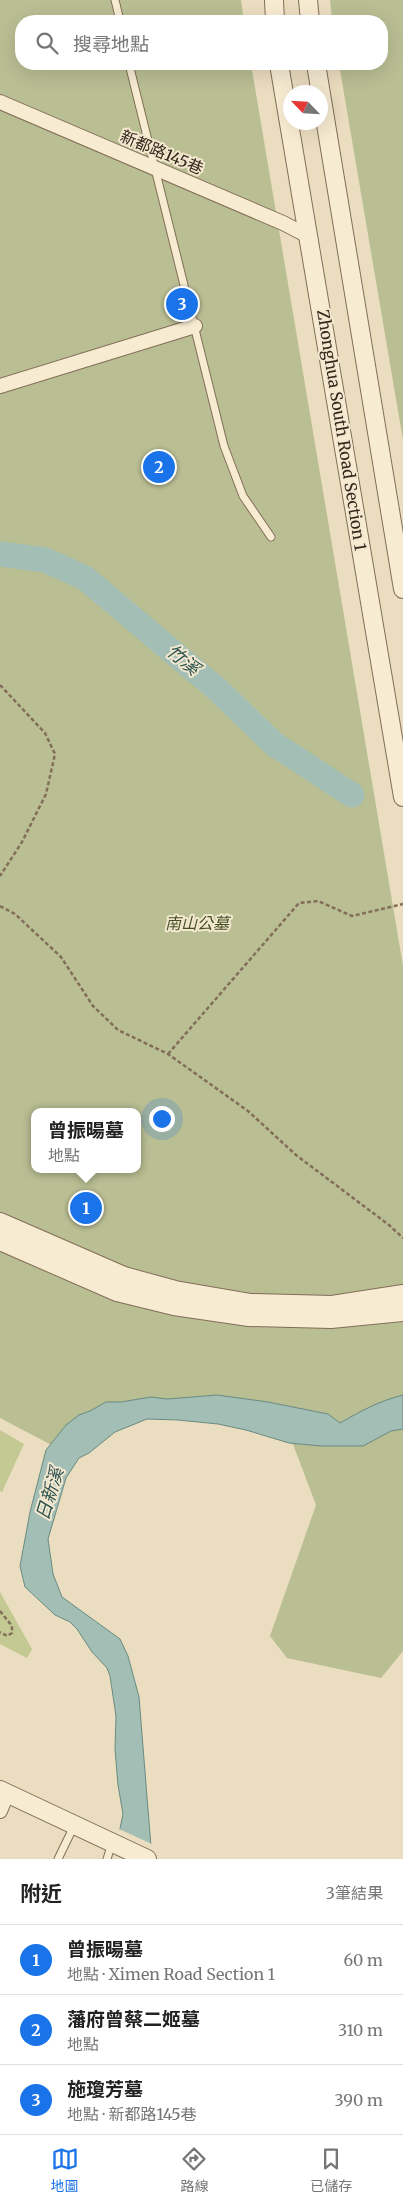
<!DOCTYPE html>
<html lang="zh-TW">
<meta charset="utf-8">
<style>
body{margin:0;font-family:Merriweather,"Noto Sans TC",serif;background:#f6f6f6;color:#222}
.compass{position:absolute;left:283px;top:85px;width:45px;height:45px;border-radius:50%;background:#fff;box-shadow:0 5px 20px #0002;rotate:295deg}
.you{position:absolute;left:161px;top:1118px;width:18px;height:18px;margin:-12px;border:4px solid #fff;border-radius:50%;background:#1a73e8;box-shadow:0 0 0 8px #1a73e833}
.badge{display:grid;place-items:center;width:32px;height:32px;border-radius:50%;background:#1a73e8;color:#fff;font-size:16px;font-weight:700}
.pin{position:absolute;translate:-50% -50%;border:2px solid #fff;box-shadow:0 1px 5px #0006}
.popup{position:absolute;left:31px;top:1108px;width:110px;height:65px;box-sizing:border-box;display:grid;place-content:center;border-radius:10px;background:#fff;filter:drop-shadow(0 1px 4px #0005);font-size:16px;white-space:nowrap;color:#767676}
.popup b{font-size:19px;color:#222}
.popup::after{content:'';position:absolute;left:50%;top:100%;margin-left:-10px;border:10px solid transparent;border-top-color:#fff}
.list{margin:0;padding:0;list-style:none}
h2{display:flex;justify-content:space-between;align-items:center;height:65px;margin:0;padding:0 20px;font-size:21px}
h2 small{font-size:16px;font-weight:400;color:#767676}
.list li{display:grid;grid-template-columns:32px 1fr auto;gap:15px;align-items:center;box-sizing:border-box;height:70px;padding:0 20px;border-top:1px solid #e0e0e0}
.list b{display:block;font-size:19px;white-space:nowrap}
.list p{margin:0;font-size:16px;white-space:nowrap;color:#767676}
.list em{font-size:16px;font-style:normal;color:#767676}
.icon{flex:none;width:28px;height:28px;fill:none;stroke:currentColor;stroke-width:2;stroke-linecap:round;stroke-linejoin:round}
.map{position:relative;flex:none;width:403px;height:1859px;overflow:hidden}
.search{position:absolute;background:#fff;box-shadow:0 5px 20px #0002;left:15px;right:15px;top:15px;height:55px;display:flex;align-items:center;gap:12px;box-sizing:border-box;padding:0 18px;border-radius:20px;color:#767676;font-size:19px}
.sheet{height:275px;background:#fff}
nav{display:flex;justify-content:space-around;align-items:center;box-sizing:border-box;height:70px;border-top:1px solid #e0e0e0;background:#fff;font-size:14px;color:#767676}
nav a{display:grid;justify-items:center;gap:2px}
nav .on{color:#1a73e8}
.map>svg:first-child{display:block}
</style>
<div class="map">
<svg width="403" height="1859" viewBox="0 0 403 1859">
<rect width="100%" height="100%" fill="#ebddbf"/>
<path fill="#c4c994" d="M0,1430L24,1444L2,1492L0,1491Z
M0,1592L32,1649L27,1658L0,1644Z"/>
<path fill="#b9be93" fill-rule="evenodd" d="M0,0H241L244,21H21V64H251L403,966V1651L381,1678L287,1658L270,1636L316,1505L288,1431L147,1406L63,1451L0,1418ZM35,1112H137V1169H35Z
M330,0H403V440L339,64H382V21H332Z"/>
<path fill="#a2beb5" stroke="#6a8b82" d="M217,1395L268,1402L328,1414L340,1423C361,1411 379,1401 403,1395V1429L391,1431L363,1446H321L289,1443L246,1430L218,1424L178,1420L147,1419L115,1432L89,1453L79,1458L66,1478L48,1539L53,1574L62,1597L120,1639L128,1656L139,1697L152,1859L118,1838L123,1814L118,1785L115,1749L116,1716L110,1676L107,1668L92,1652L77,1629L70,1622L55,1615L25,1587L20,1566L30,1512L46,1450L66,1425L79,1415L90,1411L106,1402H121L151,1397L167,1399Z"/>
<path fill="#ebddbf" d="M117,1828L154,1845L155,1859H110Z"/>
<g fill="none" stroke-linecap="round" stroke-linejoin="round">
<path stroke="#a2beb5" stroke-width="25" d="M0,554L45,560L85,578L218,690L274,744L352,795"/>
<defs>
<path id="service" d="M115,0L120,21
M129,64L224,446L243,496L271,537
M58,1859L74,1826
M107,1859L112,1843"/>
<path id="minor" d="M0,102L283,223L310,237
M0,386L195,326
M0,1811L7,1794"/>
<path id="tertiary" d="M274,0L275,21
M308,0L310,21
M279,64L403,797
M316,64L403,589
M0,1222L124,1276L175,1290L251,1303L332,1305L403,1294
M0,1241L117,1292L174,1306L249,1317L331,1319L403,1312
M0,1790L147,1859"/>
</defs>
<use href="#service" stroke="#836e59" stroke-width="9"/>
<use href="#minor" stroke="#836e59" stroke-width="16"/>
<use href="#tertiary" stroke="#836e59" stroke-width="20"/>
<path stroke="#836e59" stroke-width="2.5" stroke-dasharray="4 2.5" stroke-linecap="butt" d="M0,685L45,733L55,754L46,794L22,842L0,876
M0,906L15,914L61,957L93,1006L118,1030L168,1054L248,1111L296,1155L389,1225L403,1238
M168,1054L299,903L318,901L352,916L403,904
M0,1611L12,1626V1633L7,1636L0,1632"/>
<use href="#service" stroke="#f7ebd2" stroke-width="7"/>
<use href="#minor" stroke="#f7ebd2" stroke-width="14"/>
<use href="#tertiary" stroke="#f7ebd2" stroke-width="18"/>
</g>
<g text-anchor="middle" stroke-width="4" stroke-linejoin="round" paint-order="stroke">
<g font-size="16" fill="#34271c" stroke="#f3e8cf">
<text transform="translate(162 152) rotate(23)" y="6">新都路145巷</text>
<text transform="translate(342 430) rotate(81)" y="6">Zhonghua South Road Section 1</text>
</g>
<g font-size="16" font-style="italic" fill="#454f24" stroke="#f3e8cf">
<text x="197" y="929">南山公墓</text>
</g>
<g font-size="18" font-style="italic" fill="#2c5350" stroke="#f3e8cf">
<text transform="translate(183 660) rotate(40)" y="6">竹溪</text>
<text transform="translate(50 1494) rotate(-73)" y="6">日新溪</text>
</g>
</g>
</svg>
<svg class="compass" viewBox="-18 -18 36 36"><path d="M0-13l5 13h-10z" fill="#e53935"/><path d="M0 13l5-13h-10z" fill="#767676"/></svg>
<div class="you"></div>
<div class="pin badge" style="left:86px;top:1208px">1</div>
<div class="popup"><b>曾振暘墓</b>地點</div>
<div class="pin badge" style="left:159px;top:467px">2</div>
<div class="pin badge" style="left:182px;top:304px">3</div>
<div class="search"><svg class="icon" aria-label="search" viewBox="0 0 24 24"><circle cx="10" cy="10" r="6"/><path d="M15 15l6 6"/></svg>搜尋地點</div>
</div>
<section class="sheet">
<h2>附近<small>3筆結果</small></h2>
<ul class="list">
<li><span class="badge">1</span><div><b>曾振暘墓</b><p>地點 · Ximen Road Section 1</p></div><em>60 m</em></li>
<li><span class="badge">2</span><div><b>藩府曾蔡二姬墓</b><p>地點</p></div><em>310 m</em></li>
<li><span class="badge">3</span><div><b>施瓊芳墓</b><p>地點 · 新都路145巷</p></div><em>390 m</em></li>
</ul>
</section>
<nav>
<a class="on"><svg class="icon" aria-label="map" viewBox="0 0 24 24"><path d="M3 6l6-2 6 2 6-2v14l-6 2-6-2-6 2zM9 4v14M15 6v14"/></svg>地圖</a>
<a><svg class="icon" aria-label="directions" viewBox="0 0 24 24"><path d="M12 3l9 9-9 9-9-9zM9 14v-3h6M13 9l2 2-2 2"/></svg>路線</a>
<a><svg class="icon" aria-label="saved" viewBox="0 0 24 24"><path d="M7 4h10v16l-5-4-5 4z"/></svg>已儲存</a>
</nav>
